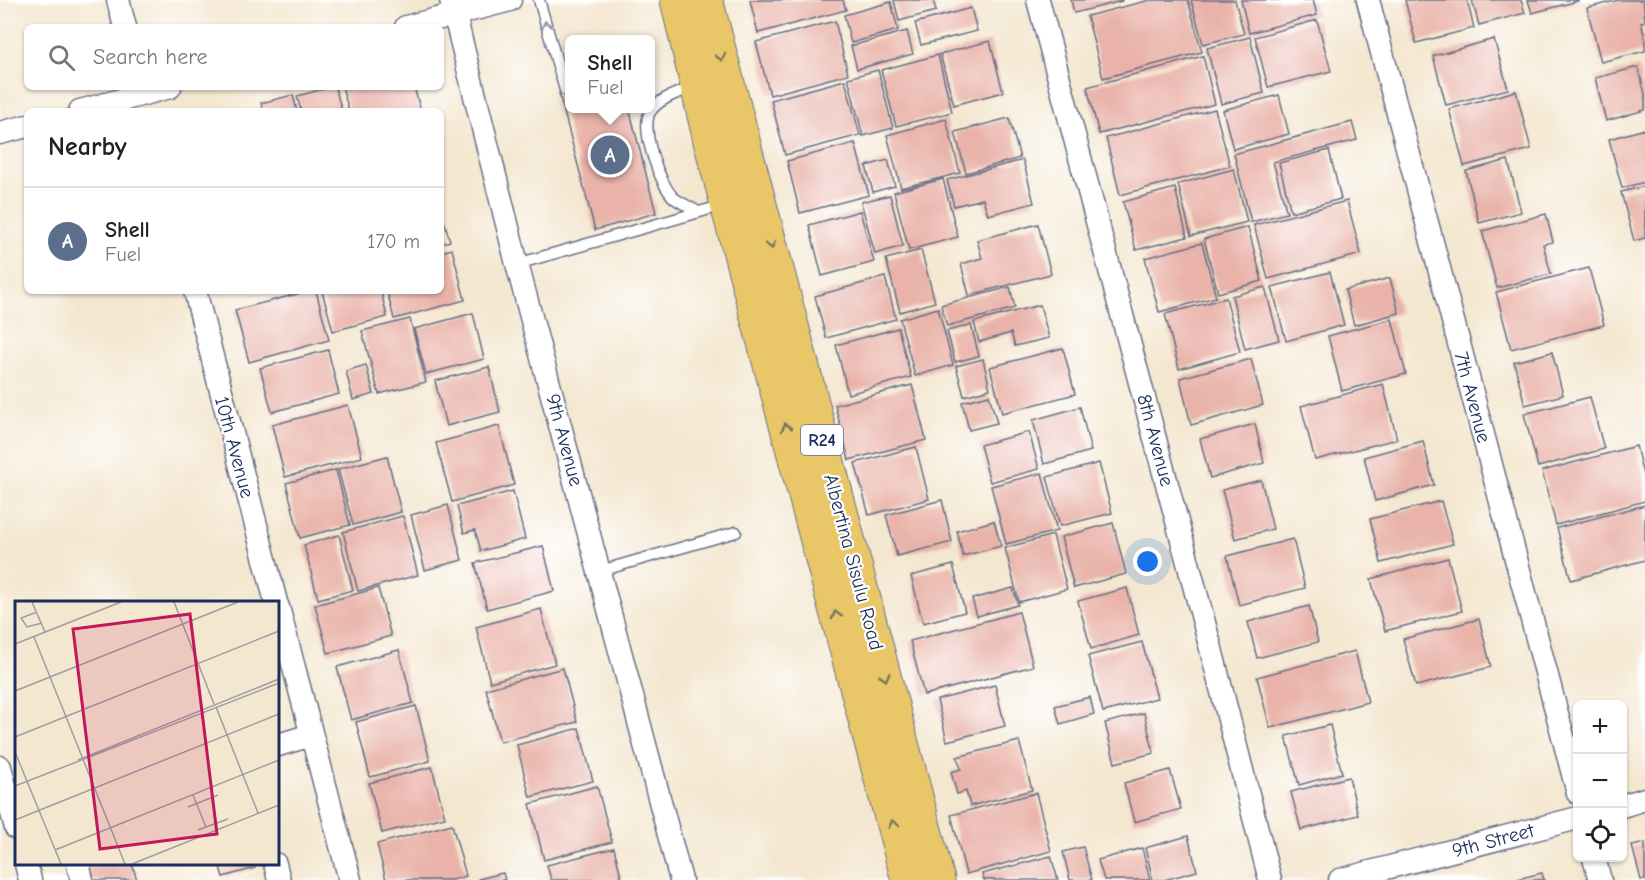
<!DOCTYPE html>
<meta charset="utf-8">
<style>
body{margin:0;font-family:"Comic Neue",sans-serif;background:#f2f2f2;color:#222}
.controls{position:absolute;right:18px;bottom:18px;display:grid;overflow:hidden;border-radius:9px;box-shadow:0 2px 4px #0004}
.controls button{width:54px;height:54px;display:grid;place-items:center;padding:0;border:0;border-bottom:2px solid #e0e0e0;background:#fff;color:#222;font:30px sans-serif}
.you{position:absolute;left:1148px;top:562px;width:21px;height:21px;margin:-15px;border:4px solid #fff;border-radius:50%;background:#1a73e8;box-shadow:0 0 0 9px #1a73e833}
.badge{display:grid;place-items:center;width:39px;height:39px;border-radius:50%;background:#d1495b;color:#fff;font-size:20px;font-weight:700}
.pin{position:absolute;translate:-50% -50%;border:3px solid #fff;box-shadow:0 2px 6px #0006}
.popup{position:absolute;left:565px;top:35px;width:90px;height:78px;box-sizing:border-box;display:grid;place-content:center;border-radius:9px;background:#fff;filter:drop-shadow(0 2px 4px #0005);font-size:20px;white-space:nowrap;color:#767676}
.popup b{font-size:22px;color:#222}
.popup::after{content:'';position:absolute;left:50%;top:100%;margin-left:-12px;border:12px solid transparent;border-top-color:#fff}
.list{margin:0;padding:0;list-style:none}
h2{display:flex;justify-content:space-between;align-items:center;height:78px;margin:0;padding:0 24px;font-size:26px}
h2 small{font-size:20px;font-weight:400;color:#767676}
.list li{display:grid;grid-template-columns:39px 1fr auto;gap:18px;align-items:center;box-sizing:border-box;height:108px;padding:0 24px;border-top:2px solid #e0e0e0}
.list b{display:block;font-size:22px;white-space:nowrap}
.list p{margin:0;font-size:20px;white-space:nowrap;color:#767676}
.list em{font-size:20px;font-style:normal;color:#767676}
.icon{flex:none;width:33px;height:33px;fill:none;stroke:currentColor;stroke-width:2;stroke-linecap:round;stroke-linejoin:round}
.map{position:relative;flex:none;width:1645px;height:880px;overflow:hidden}
.search{position:absolute;background:#fff;box-shadow:0 2px 4px #0004;left:24px;top:24px;width:420px;height:66px;display:flex;align-items:center;gap:15px;box-sizing:border-box;padding:0 21px;border-radius:9px;color:#767676;font-size:22px}
.panel{position:absolute;background:#fff;box-shadow:0 2px 4px #0004;left:24px;top:108px;width:420px;height:186px;border-radius:9px}
.map>svg:first-child{display:block}
</style>
<div class="map">
<svg width="1645" height="880" viewBox="0 0 1645 880">
<rect width="100%" height="100%" fill="#fff"/>
<filter id="ink" filterUnits="userSpaceOnUse"><feTurbulence type="fractalNoise" baseFrequency=".0167" numOctaves="2"/><feDisplacementMap in="SourceGraphic" scale="12" xChannelSelector="R" yChannelSelector="G"/><feConvolveMatrix kernelMatrix="1 2 1 2 8 2 1 2 1" color-interpolation-filters="sRGB"/></filter>
<filter id="wash" filterUnits="userSpaceOnUse"><feTurbulence type="fractalNoise" baseFrequency=".008" numOctaves="4" result="noise"/><feDisplacementMap in="SourceGraphic" scale="24" xChannelSelector="R" yChannelSelector="G"/><feGaussianBlur stdDeviation="1.35" result="paint"/><feColorMatrix in="noise" values="0 0 0 0 0 0 0 0 0 0 0 0 0 0 0 0 0 1.4 0 .05"/><feComposite in="paint" operator="in"/></filter>
<g filter="url(#wash)">
<rect width="100%" height="100%" fill="#f4e7d0"/>
<g id="blocks">
<path fill="#e9b3a9" d="M750,0H843L846,10L758,33Z
M894,0H933L936,11L899,21Z
M1071,0H1122V1L1074,13Z
M1150,0H1188L1202,52L1103,78L1087,16Z
M1191,0H1235L1244,34L1203,44Z
M1241,0H1313L1317,15L1249,33Z
M1405,0H1467L1474,28L1416,43Z
M1472,0H1521L1525,13L1479,25Z
M1528,0H1578V1L1532,13Z
M1619,0H1643L1645,21L1641,22L1645,39V51L1601,62L1587,8Z
M891,2L898,30L851,43L844,15Z
M971,8L977,31L921,45L915,23Z
M1317,20L1331,71L1268,87L1255,37Z
M835,21L848,74L770,95L756,42Z
M907,31L913,54L857,69L851,46Z
M1250,37L1264,93L1221,104L1207,48Z
M1494,39L1508,89L1446,105L1433,56Z
M990,41L1003,92L954,105L940,54Z
M938,55L952,112L896,126L881,70Z
M1203,56L1215,104L1099,134L1087,87Z
M1638,67L1645,94V110L1606,121L1595,78Z
M878,70L893,128L863,136L848,78Z
M845,80L860,135L785,155L771,100Z
M331,87H335L342,111H301L297,96Z
M342,87H414L421,111H349Z
M570,89V108H629L656,213L595,230L559,93Z
M1516,91L1531,149L1464,166L1449,109Z
M293,95L297,111H263L261,103Z
M1279,95L1289,134L1233,149L1223,110Z
M1215,109L1230,166L1120,195L1106,138Z
M1009,118L1020,158L966,173L955,132Z
M946,119L960,173L901,188L887,135Z
M1352,122L1357,140L1273,162L1287,213L1251,222L1234,154Z
M1645,129V182L1622,188L1609,139Z
M855,143L869,195L800,213L787,161Z
M1329,150L1341,199L1291,212L1279,163Z
M888,160L895,186L873,192L866,166Z
M1023,160L1034,203L988,215L983,199L954,206L947,180Z
M1508,160L1521,212L1479,223L1466,171Z
M1234,169L1247,222L1191,236L1178,184Z
M943,179L958,237L909,250L894,192Z
M1645,186V238L1634,241L1621,192Z
M1175,188L1187,237L1136,250L1123,202Z
M890,195L903,246L875,254L861,202Z
M1347,201L1361,254L1268,279L1254,225Z
M441,210L450,241L441,244Z
M860,211L874,262L822,276L809,225Z
M1546,214L1553,242L1543,244L1551,274L1497,288L1482,231Z
M1038,224L1051,274L969,295L961,264L982,258L977,240Z
M1248,227L1262,281L1218,293L1204,239Z
M1202,243L1216,297L1159,312L1145,258Z
M452,249L465,300L394,319L387,291H441V252Z
M921,250L935,302L900,312L886,259Z
M1589,268L1604,325L1511,349L1496,292Z
M1330,272L1344,325L1286,341L1272,287Z
M885,277L896,319L826,338L815,296Z
M1390,278L1399,313L1354,325L1345,290Z
M1010,287L1015,308L947,326L941,305Z
M1265,287L1279,340L1245,349L1232,296Z
M309,291H316L329,340L249,362L235,310Z
M322,291H381L387,317L333,331Z
M1226,298L1240,352L1179,369L1165,314Z
M1040,305L1049,338L1015,346L1011,333L979,342L974,322Z
M938,308L953,365L915,376L900,319Z
M473,313L484,359L426,374L414,329Z
M410,319L426,382L379,394L362,331Z
M1392,319L1406,374L1342,391L1328,336Z
M971,325L979,356L955,362L947,331Z
M898,328L911,377L848,394L836,345Z
M1063,348L1075,394L1002,413L990,367Z
M328,350L339,394L272,412L260,368Z
M1552,352L1563,395L1525,405L1514,362Z
M983,359L990,389L964,396L956,366Z
M1251,359L1263,405L1191,425L1180,378Z
M366,365L374,394L353,400L346,371Z
M489,367L500,412L446,426L435,381Z
M1383,384L1397,439L1315,460L1301,406Z
M912,385L926,440L849,460L835,405Z
M989,395L997,423L969,430L962,402Z
M1590,397L1604,449L1538,467L1524,414Z
M348,405L362,457L285,477L272,425Z
M1080,407L1091,451L1044,464L1033,420Z
M1255,424L1264,463L1210,478L1200,439Z
M499,426L514,485L452,502L436,443Z
M1029,432L1039,469L990,482L980,445Z
M1423,441L1434,485L1375,501L1364,457Z
M1636,446L1645,483V501L1556,525L1542,471Z
M916,447L929,499L869,515L855,463Z
M387,456L401,512L353,525L338,469Z
M1099,463L1112,513L1060,526L1047,477Z
M336,470L350,525L300,538L286,483Z
M1042,473L1057,531L1006,544L991,486Z
M1261,480L1273,529L1235,539L1222,490Z
M513,491L525,539L481,551L475,530L464,533L457,506Z
M942,500L952,542L897,556L886,515Z
M1441,501L1453,544L1381,563L1370,519Z
M448,505L462,560L425,570L411,515Z
M1645,505V560L1571,580L1557,528Z
M403,516L418,575L358,591L343,532Z
M994,521L1001,546L963,556L957,531Z
M1113,523L1126,574L1074,588L1061,537Z
M339,535L353,590L318,599L304,545Z
M1053,535L1067,589L1019,602L1005,548Z
M1293,539L1305,588L1239,605L1227,556Z
M543,546L554,591L487,609L475,563Z
M1448,558L1462,611L1385,631L1371,579Z
M953,565L965,612L923,623L911,576Z
M378,588L391,636L328,653L315,605Z
M1013,588L1018,605L977,616L972,599Z
M1127,588L1139,635L1091,649L1078,601Z
M1309,606L1318,642L1257,658L1248,622Z
M541,609L555,664L490,682L476,627Z
M1019,612L1033,666L924,695L910,641Z
M1479,619L1491,667L1416,686L1403,639Z
M1142,642L1157,698L1103,712L1088,656Z
M399,650L413,703L351,720L337,667Z
M1355,651L1368,702L1270,728L1257,677Z
M563,668L577,722L500,742L486,689Z
M995,685L1005,726L947,741L937,700Z
M1090,697L1094,714L1060,724L1055,706Z
M416,706L430,761L370,777L356,722Z
M1144,713L1154,753L1115,763L1105,723Z
M1330,725L1342,773L1299,785L1286,736Z
M579,728L593,781L530,797L517,745Z
M1019,741L1032,790L970,806L966,791L957,794L951,772L961,769L957,757Z
M432,767L445,817L382,833L369,783Z
M1170,770L1181,809L1134,822L1124,783Z
M1349,777L1358,815L1301,830L1291,792Z
M597,786L612,842L544,860L530,804Z
M1036,793L1051,851L966,874L951,815Z
M452,824L466,876L451,880H386L377,844Z
M1188,836L1197,871L1164,880H1153L1145,848Z
M1645,843V880H1641L1632,846Z
M1083,847L1092,880H1070L1063,852Z
M614,848L622,880H551L547,865Z
M1142,848L1150,880H1104L1098,860Z
M1051,856L1058,880H984L982,874Z
M95,864H132L137,880H84L80,868Z
M219,864H254L255,868L223,877Z
M503,873L505,880H478V879Z
M1542,873L1544,880H1517V879Z"/>
</g>
</g>
<g filter="url(#ink)">
<use href="#blocks" fill-opacity="0" stroke="#676f86" stroke-width="1.5"/>
<g fill="none" stroke-linecap="round" stroke-linejoin="round">
<defs>
<path id="lane" d="M539,0L565,90
M694,87C680,92 659,98 650,112C640,130 660,185 674,198C681,203 690,207 698,212
M517,264L724,205
M600,571L736,532"/>
<path id="street" d="M118,0L125,27
M451,0L517,264L681,880
M1038,0L1211,649L1270,880
M1368,0L1578,793
M406,27L510,0
M80,111L170,87
M0,133L27,126
M195,291L276,602
M278,607L350,880
M278,745L311,735
M0,767L16,828
M1622,806L1645,799
M1594,858L1600,880
M26,864L30,880
M78,864L82,880
M275,864L279,880
M1340,880L1578,818"/>
<path id="primary" d="M677,0L710,141L908,880
M706,0L938,880"/>
</defs>
<use href="#lane" stroke="#676f86" stroke-width="13"/>
<use href="#street" stroke="#676f86" stroke-width="25"/>
<use href="#primary" stroke="#676f86" stroke-width="35"/>
<use href="#lane" stroke="#fff" stroke-width="10"/>
<use href="#street" stroke="#fff" stroke-width="22"/>
<use href="#primary" stroke="#e9c769" stroke-width="33"/>
</g>
<defs><path id="oneway-chevron" d="M-2-3.5L2.5 0L-2 3.5" fill="none" stroke-width="1.6" stroke-linecap="round" stroke-linejoin="round" transform="scale(1.5)"/></defs>
<use stroke="#8d97ae" href="#oneway-chevron" transform="translate(546 25) rotate(-106)"/>
<g stroke="#787363">
<use href="#oneway-chevron" transform="translate(721 57) rotate(75)"/>
<use href="#oneway-chevron" transform="translate(771 245) rotate(75)"/>
<use href="#oneway-chevron" transform="translate(786 427) rotate(-105)"/>
<use href="#oneway-chevron" transform="translate(836 615) rotate(-105)"/>
<use href="#oneway-chevron" transform="translate(885 677) rotate(75)"/>
<use href="#oneway-chevron" transform="translate(893 824) rotate(-105)"/>
</g>
</g>
<g text-anchor="middle" stroke-width="4.5" stroke-linejoin="round" paint-order="stroke">
<rect fill="#fff" stroke="#5f6d8e" stroke-width="1.5" x="801" y="425" width="42" height="30" rx="4.5"/>
<g font-size="18" font-weight="bold" fill="#1b2f5e">
<text x="822" y="446">R24</text>
</g>
<g font-size="20" fill="#1b2f5e" stroke="#fff">
<text transform="translate(1473 397) rotate(75)" y="7">7th Avenue</text>
<text transform="translate(565 440) rotate(75)" y="7">9th Avenue</text>
<text transform="translate(1156 440) rotate(75)" y="7">8th Avenue</text>
<text transform="translate(235 447) rotate(75)" y="7">10th Avenue</text>
<text transform="translate(854 562) rotate(75)" y="7">Albertina Sisulu Road</text>
<text transform="translate(1493 840) rotate(-15)" y="7">9th Street</text>
</g>
</g>
<g transform="translate(15 601)">
<rect width="264" height="264" fill="#f4e7d0"/>
<path fill="none" stroke="#9d9da2" stroke-width="1.5" d="M17,1L30,31M159,1L199,103M22,11L6,17L12,26L27,22M19,36L110,263M0,43L106,1M0,90L223,1M201,106L243,212M0,136L264,30M0,151L46,263M63,159L264,78M0,185L264,82M178,194L191,226L183,229M173,206L203,194M0,219L264,113M191,226L213,218M40,249L264,159M117,263L264,204"/>
<path fill="#c2185b" fill-opacity="0.15" stroke="#c2185b" stroke-width="3" d="M175,13L202,233L85,248L58,28Z"/>
<rect width="264" height="264" fill="none" stroke="#1b2f5e" stroke-width="3"/>
</g>
</svg>
<div class="controls">
<button>+</button>
<button>−</button>
<button><svg class="icon" aria-label="locate" viewBox="0 0 24 24"><circle cx="12" cy="12" r="6"/><path d="M12 2v4M12 18v4M2 12h4M18 12h4"/></svg></button>
</div>
<div class="you"></div>
<div class="pin badge" style="left:610px;top:155px;background:#5c6f8a">A</div>
<div class="popup"><b>Shell</b>Fuel</div>
<div class="search"><svg class="icon" aria-label="search" viewBox="0 0 24 24"><circle cx="10" cy="10" r="6"/><path d="M15 15l6 6"/></svg>Search here</div>
<section class="panel">
<h2>Nearby<small></small></h2>
<ul class="list">
<li><span class="badge" style="background:#5c6f8a">A</span><div><b>Shell</b><p>Fuel</p></div><em>170 m</em></li>
</ul>
</section>
</div>
